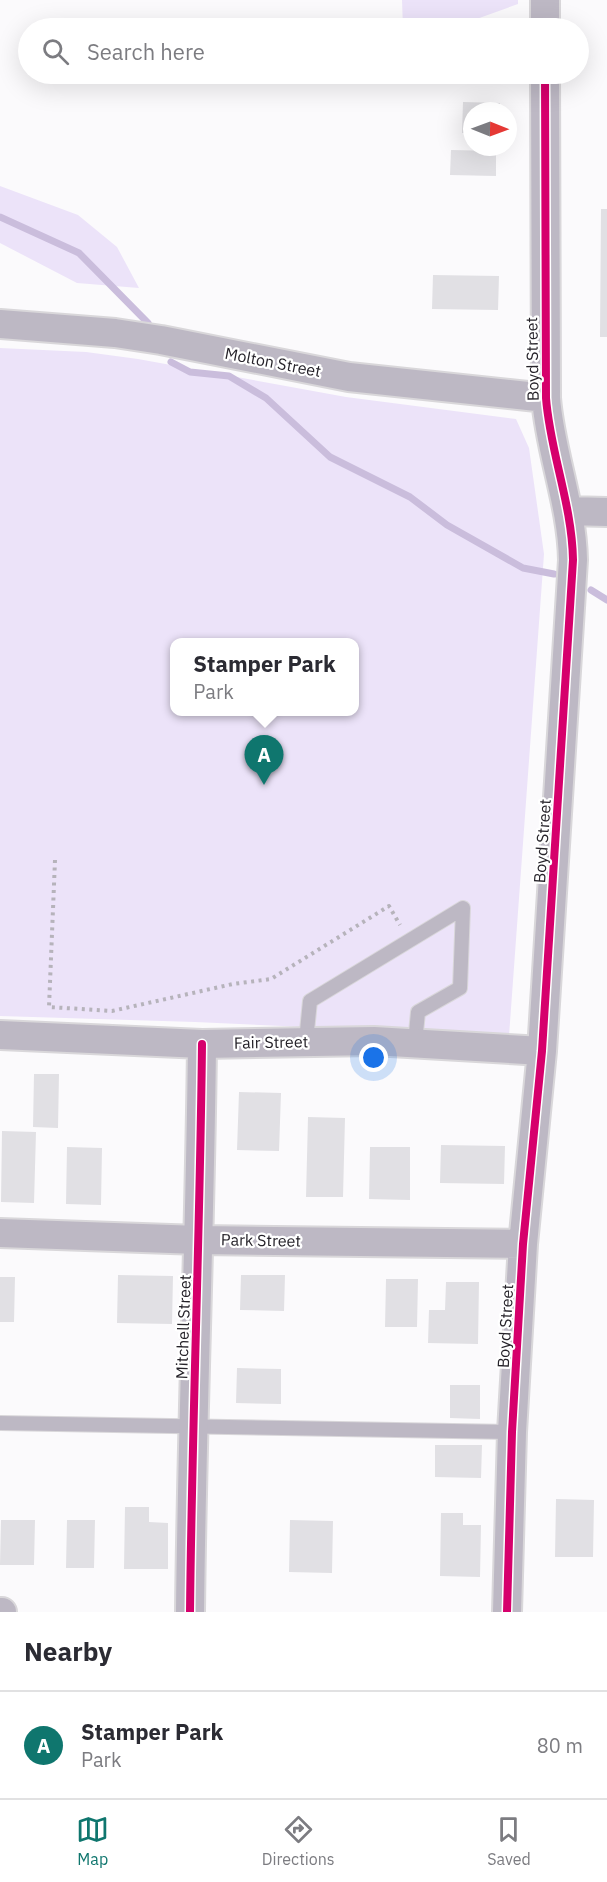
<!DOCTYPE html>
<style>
body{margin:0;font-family:"IBM Plex Sans",sans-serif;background:#f7f7f7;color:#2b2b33}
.compass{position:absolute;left:463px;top:102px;width:54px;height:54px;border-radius:50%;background:#fff;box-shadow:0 6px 24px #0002;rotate:91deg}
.you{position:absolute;left:374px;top:1058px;width:21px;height:21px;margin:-15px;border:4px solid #fff;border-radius:50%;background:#1a73e8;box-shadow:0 0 0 9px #1a73e833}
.badge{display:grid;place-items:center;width:39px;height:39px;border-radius:50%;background:#0f766e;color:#fff;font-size:20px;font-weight:700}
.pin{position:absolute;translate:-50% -50px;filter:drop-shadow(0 2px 3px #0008)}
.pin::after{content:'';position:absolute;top:32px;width:21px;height:18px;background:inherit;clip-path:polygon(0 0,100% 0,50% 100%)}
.popup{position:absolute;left:170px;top:638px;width:189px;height:78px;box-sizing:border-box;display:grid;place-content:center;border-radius:12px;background:#fff;filter:drop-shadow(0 2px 4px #0005);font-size:20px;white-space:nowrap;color:#7c7c81}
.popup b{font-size:22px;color:#2b2b33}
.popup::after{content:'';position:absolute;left:50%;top:100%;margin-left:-12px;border:12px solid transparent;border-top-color:#fff}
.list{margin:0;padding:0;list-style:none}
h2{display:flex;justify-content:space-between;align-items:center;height:78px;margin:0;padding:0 24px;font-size:26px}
h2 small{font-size:20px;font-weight:400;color:#7c7c81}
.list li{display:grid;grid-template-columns:39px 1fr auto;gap:18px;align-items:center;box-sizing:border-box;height:108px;padding:0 24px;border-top:2px solid #e1e1e2}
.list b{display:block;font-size:22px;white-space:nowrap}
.list p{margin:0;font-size:20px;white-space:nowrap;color:#7c7c81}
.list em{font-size:20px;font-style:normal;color:#7c7c81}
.icon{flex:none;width:33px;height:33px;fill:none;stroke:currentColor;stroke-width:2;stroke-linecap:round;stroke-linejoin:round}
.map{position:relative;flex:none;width:607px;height:1612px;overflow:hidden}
.search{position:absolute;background:#fff;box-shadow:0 6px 24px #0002;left:18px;right:18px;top:18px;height:66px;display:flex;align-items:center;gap:15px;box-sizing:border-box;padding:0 21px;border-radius:33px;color:#7c7c81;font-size:22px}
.sheet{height:186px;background:#fff}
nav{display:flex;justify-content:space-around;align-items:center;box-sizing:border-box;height:84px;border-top:2px solid #e1e1e2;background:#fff;font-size:16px;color:#7c7c81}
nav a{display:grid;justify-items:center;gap:3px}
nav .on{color:#0f766e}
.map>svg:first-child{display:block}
</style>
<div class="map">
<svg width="607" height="1612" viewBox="0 0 607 1612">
<rect width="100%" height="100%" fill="#fbfafc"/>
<path fill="#ece3f9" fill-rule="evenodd" d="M402,0H518V4L471,21L464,28H403Z
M0,186L78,215L117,247L139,288L77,283L0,243Z
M0,348L86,352L138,359L346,397L516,419L529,448L544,554L509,1036L195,1022L0,1016ZM174,642H354V712H174Z"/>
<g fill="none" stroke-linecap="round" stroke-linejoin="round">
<path stroke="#cabddc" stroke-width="7" d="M0,217L79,253L148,323
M171,362L190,372L229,376L266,398L330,457L410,497L447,525L523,568L554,574
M591,590L607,600"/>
</g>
<path fill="#e1e0e4" d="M463,102L500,103V111H472V133H462Z
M451,150L496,151V176L450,175Z
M601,209H607V337H600Z
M433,275L499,276L498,310L432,309Z
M34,1074H59L58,1128L33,1127Z
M239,1092L281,1093L279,1151L237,1150Z
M308,1117L345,1118L343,1197H306Z
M2,1131L36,1132L34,1203L1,1202Z
M441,1145L505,1146L504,1184L440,1183Z
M67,1147L102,1148L101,1205L66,1204Z
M370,1147H410V1200L369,1199Z
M118,1275L173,1276L172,1324L117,1323Z
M241,1275H285L284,1311L240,1310Z
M0,1277H15L14,1322H0Z
M386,1279H418L417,1327H385Z
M446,1282H479L478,1344L428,1343L429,1310H445Z
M237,1368L281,1369V1404L236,1403Z
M450,1385H480V1419L450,1418Z
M435,1445H482L481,1478L435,1477Z
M556,1499L594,1500L593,1557H555Z
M125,1507H149V1522L168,1523V1569H124Z
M441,1513H463V1525H481L480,1577L440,1576Z
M1,1520H35L34,1565H0Z
M67,1520H95L94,1568H66Z
M290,1520L333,1521L332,1573L289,1572Z"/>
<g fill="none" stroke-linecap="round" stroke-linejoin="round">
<defs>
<path id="service" d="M306,1041L310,1001L463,908L460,988L418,1012L415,1043
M0,1423L512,1432"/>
<path id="minor" d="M545,0V28
M0,324L115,333L161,340L349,377L546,398
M568,511L607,512
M0,1035L202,1044L374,1041L542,1051
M0,1233L199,1240L523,1244
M0,1612H2
M190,1612C192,1422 200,1233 202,1044
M507,1612L512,1432L523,1244L542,1051L573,560C572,504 550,452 546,398L545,74"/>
</defs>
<use href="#service" stroke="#d9d7da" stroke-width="16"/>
<use href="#minor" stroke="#d9d7da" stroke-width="32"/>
<path stroke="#b6b3bb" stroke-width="4" stroke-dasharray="3 4.5" stroke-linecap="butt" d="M55,860L49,1007L112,1011L233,984L271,979L389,906L400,925"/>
<use href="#service" stroke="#bdb8c4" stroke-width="14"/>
<use href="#minor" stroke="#bdb8c4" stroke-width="28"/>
<defs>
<path id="cycleway" d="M190,1612C192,1422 200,1233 202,1044
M507,1612L512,1432L523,1244L542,1051L573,560C572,504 550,452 546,398L545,74"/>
</defs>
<use href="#cycleway" stroke="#fff" stroke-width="11"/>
<use href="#cycleway" stroke="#d6006c" stroke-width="8"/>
</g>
<g text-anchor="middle" stroke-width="4.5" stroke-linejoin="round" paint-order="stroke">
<g font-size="16" fill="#252229" stroke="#fff">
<text transform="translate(532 359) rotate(-91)" y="6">Boyd Street</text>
<text transform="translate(273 362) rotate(11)" y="6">Molton Street</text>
<text transform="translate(542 841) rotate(-86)" y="6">Boyd Street</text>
<text transform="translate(271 1042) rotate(-1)" y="6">Fair Street</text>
<text transform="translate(261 1240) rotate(1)" y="6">Park Street</text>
<text transform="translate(505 1326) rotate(-87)" y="6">Boyd Street</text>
<text transform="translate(183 1327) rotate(-88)" y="6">Mitchell Street</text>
</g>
</g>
</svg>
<svg class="compass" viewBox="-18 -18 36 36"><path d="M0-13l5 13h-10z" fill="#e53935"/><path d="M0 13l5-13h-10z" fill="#7c7c81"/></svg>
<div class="you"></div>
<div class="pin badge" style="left:264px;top:785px">A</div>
<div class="popup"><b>Stamper Park</b>Park</div>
<div class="search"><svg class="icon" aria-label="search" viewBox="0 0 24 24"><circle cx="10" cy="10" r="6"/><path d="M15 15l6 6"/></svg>Search here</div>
</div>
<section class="sheet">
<h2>Nearby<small></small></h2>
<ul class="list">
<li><span class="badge">A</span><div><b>Stamper Park</b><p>Park</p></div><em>80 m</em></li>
</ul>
</section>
<nav>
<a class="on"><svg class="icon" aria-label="map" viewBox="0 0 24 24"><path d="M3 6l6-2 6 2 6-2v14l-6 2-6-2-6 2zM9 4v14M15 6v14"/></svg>Map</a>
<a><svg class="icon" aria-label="directions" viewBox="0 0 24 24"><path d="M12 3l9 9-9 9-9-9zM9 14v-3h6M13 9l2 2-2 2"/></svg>Directions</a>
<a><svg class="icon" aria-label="saved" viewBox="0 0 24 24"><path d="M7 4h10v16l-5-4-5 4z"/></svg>Saved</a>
</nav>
